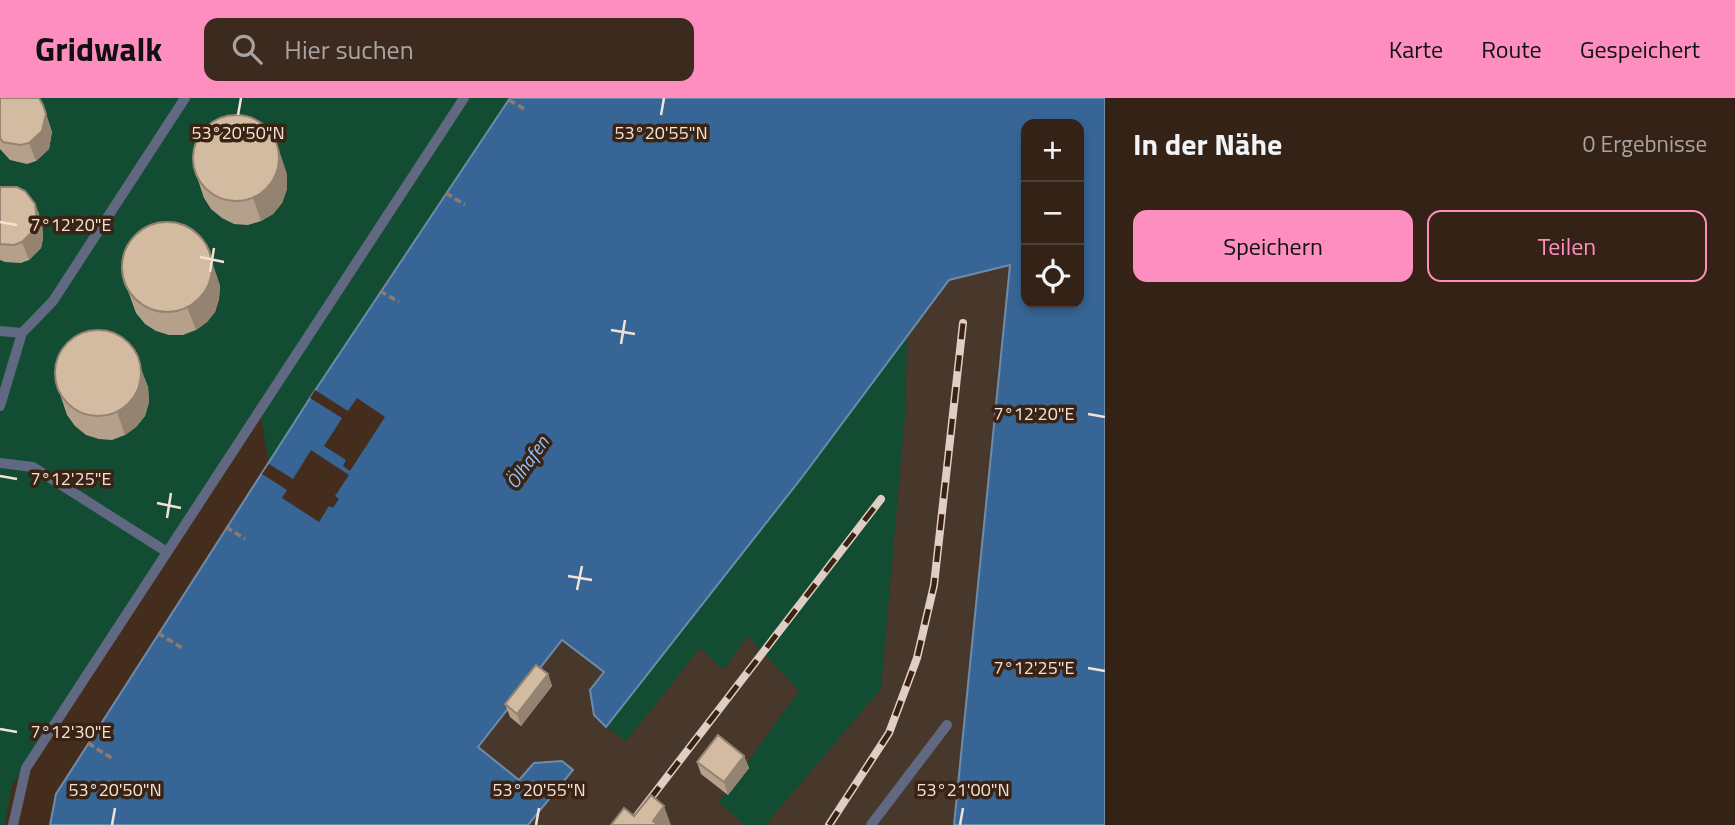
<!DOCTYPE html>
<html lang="de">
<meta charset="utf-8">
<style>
body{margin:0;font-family:"Titillium Web",sans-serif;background:#3c2a1f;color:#f1f3f6}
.controls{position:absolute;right:21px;top:21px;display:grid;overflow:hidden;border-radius:14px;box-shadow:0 4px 10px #0003}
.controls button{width:63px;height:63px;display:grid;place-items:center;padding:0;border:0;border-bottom:2px solid #4e3f35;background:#342216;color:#f1f3f6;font:35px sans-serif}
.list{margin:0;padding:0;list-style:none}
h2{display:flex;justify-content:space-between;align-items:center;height:91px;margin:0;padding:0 28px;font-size:30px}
h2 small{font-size:23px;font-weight:400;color:#a9a4a1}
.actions{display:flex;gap:14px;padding:21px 28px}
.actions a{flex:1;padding:16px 0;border:2px solid #fd8ebf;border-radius:14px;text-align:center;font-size:24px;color:#fd8ebf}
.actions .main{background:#fd8ebf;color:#111}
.icon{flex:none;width:38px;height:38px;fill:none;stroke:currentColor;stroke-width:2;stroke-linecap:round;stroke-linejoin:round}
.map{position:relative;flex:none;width:1105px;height:727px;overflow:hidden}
header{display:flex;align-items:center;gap:42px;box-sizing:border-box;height:98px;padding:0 35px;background:#fd8ebf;color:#111}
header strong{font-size:33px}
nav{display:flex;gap:38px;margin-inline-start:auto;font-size:24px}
.search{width:490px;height:63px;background:#3c2a1f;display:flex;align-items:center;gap:18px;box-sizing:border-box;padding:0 24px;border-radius:14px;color:#a9a4a1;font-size:26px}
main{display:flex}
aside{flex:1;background:#342216}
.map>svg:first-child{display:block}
</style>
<header>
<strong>Gridwalk</strong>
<div class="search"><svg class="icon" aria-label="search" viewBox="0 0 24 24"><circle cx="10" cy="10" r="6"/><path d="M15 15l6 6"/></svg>Hier suchen</div>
<nav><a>Karte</a><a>Route</a><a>Gespeichert</a></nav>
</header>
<main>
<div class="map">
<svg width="1105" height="727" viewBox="0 0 1105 727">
<rect width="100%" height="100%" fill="#452d1d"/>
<path fill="#47382b" d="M1011,166L954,727H528L572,673L534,665L519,682L478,650L563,542L604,574L594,617L606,628L803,378L949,182Z"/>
<path fill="#124c33" d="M0,0H510L380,193L269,366L260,313L26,670L12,686L5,727H0Z
M907,238L905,317L881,591L765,727H745L719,704L799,593L748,538L723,572L700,550L626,643L606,629L803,378Z"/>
<path fill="#376696" stroke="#6f8baa" stroke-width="2" fill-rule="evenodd" d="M510,0H1105V727H954L1010,167L949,182L803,378L606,629L594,617L590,592L604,574L562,542L478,649L519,682L534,665L562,663L573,672L528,727H50L56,696L310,300ZM1026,26H1079V205H1026Z"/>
<path fill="#452d1d" d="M315,292L348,313L357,300L385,319L350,373L343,368L346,362L324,348L342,320L310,300Z
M311,352L349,377L335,398L339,401L333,410L329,408L319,424L282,400L287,392L262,376L269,366L293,381Z"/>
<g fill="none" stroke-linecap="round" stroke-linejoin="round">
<path stroke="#8f7a6d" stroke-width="3.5" stroke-dasharray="7 3.5" stroke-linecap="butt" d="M509,2L526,12
M446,95L465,107
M380,193L399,204
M226,429L245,441
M158,535L182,550
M88,645L113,661"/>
<path stroke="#606882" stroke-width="10" d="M0,233L22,235L0,308
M22,235L53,203L185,0
M0,365L33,369L167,454
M13,727L26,670L464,0
M871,727L947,627"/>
<defs>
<path id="rail" d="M630,727L881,401
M829,727L889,635L917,560L934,487L963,225"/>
</defs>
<use href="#rail" stroke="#dfcec3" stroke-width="8"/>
<use href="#rail" stroke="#3a2313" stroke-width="5" stroke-dasharray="16" stroke-linecap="butt"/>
</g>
<path fill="#b5a18b" d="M0,0L43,7L52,34L49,51L36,63L27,66L10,62L0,51Z
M196,76H287V91L282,105L273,116L261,123L248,127L234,126L222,120L211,111L204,100Z
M0,89L35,106L42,124L43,141L41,150L29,162L21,165L5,164L0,162Z
M208,152L220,188L219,201L215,214L207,224L196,232L183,237H169L156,233L145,226L136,215L123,179Z
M139,266L148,289L149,304L145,318L136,329L125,337L112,342L99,341L86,337L75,328L67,317L59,293Z
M548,576L552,588L521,628L510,619L505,606Z
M744,658L749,670L728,697L701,676L697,664Z"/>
<path fill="#948371" d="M43,7L52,34L49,51L36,63L29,45Z
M279,52L287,76V91L282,105L273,116L261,123L253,100Z
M35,106L42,124L43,141L41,150L29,162L22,144Z
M208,152L220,188L219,201L215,214L207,224L196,232L187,209Z
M139,266L148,289L149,304L145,318L136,329L125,337L117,314Z
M548,576L552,588L521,628L517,616Z
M744,658L749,670L728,697L724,684Z
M664,708L671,727H654L653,723Z"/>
<path fill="#d3bba2" stroke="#948371" stroke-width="2" d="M0,0H39L43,7L46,16L42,33L29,45L20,47L3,44L0,40Z
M193 60a43 43 0 1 1 86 0a43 43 0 1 1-86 0Z
M0,89H17L25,93L35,106L37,123L34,132L22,144L14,147L0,146Z
M122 169a45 45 0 1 1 90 0a45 45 0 1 1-90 0Z
M55 275a43 43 0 1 1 86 0a43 43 0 1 1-86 0Z
M536,567L548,576L517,616L505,606Z
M718,637L744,658L724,684L697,664Z
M651,697L664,708L653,723L658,727H611L624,710L634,718Z"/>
<path fill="none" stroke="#f2e2d8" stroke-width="2.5" d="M238,17L241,0M661,17L664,0M0,124L17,127M200,159L224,164M210,174L214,150M611,232L635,236M621,246L625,222M1088,316L1105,319M0,378L17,381M157,405L181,410M167,420L171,395M568,478L592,482M577,492L582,468M1088,570L1105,573M0,631L17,634M112,727L115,710M536,727L539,710M960,727L963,710"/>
<g text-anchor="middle" stroke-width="7" stroke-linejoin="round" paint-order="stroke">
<g font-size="19" font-style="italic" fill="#8dc3fb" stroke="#3a2313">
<text transform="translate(527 364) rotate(-55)" y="7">Ölhafen</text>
</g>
</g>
<g font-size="18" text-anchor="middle" fill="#f2e2d8" stroke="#3a2313" stroke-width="7" stroke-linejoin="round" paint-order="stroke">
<text x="238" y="41">53°20'50"N</text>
<text x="661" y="41">53°20'55"N</text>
<text x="71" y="133">7°12'20"E</text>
<text x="1034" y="322">7°12'20"E</text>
<text x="71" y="387">7°12'25"E</text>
<text x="1034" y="576">7°12'25"E</text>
<text x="71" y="640">7°12'30"E</text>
<text x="115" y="698">53°20'50"N</text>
<text x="539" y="698">53°20'55"N</text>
<text x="963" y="698">53°21'00"N</text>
</g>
</svg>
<div class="controls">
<button>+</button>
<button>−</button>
<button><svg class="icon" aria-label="locate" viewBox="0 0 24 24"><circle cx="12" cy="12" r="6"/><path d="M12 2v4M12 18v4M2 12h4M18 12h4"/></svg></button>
</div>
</div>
<aside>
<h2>In der Nähe<small>0 Ergebnisse</small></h2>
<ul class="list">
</ul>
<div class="actions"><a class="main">Speichern</a><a>Teilen</a></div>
</aside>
</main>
